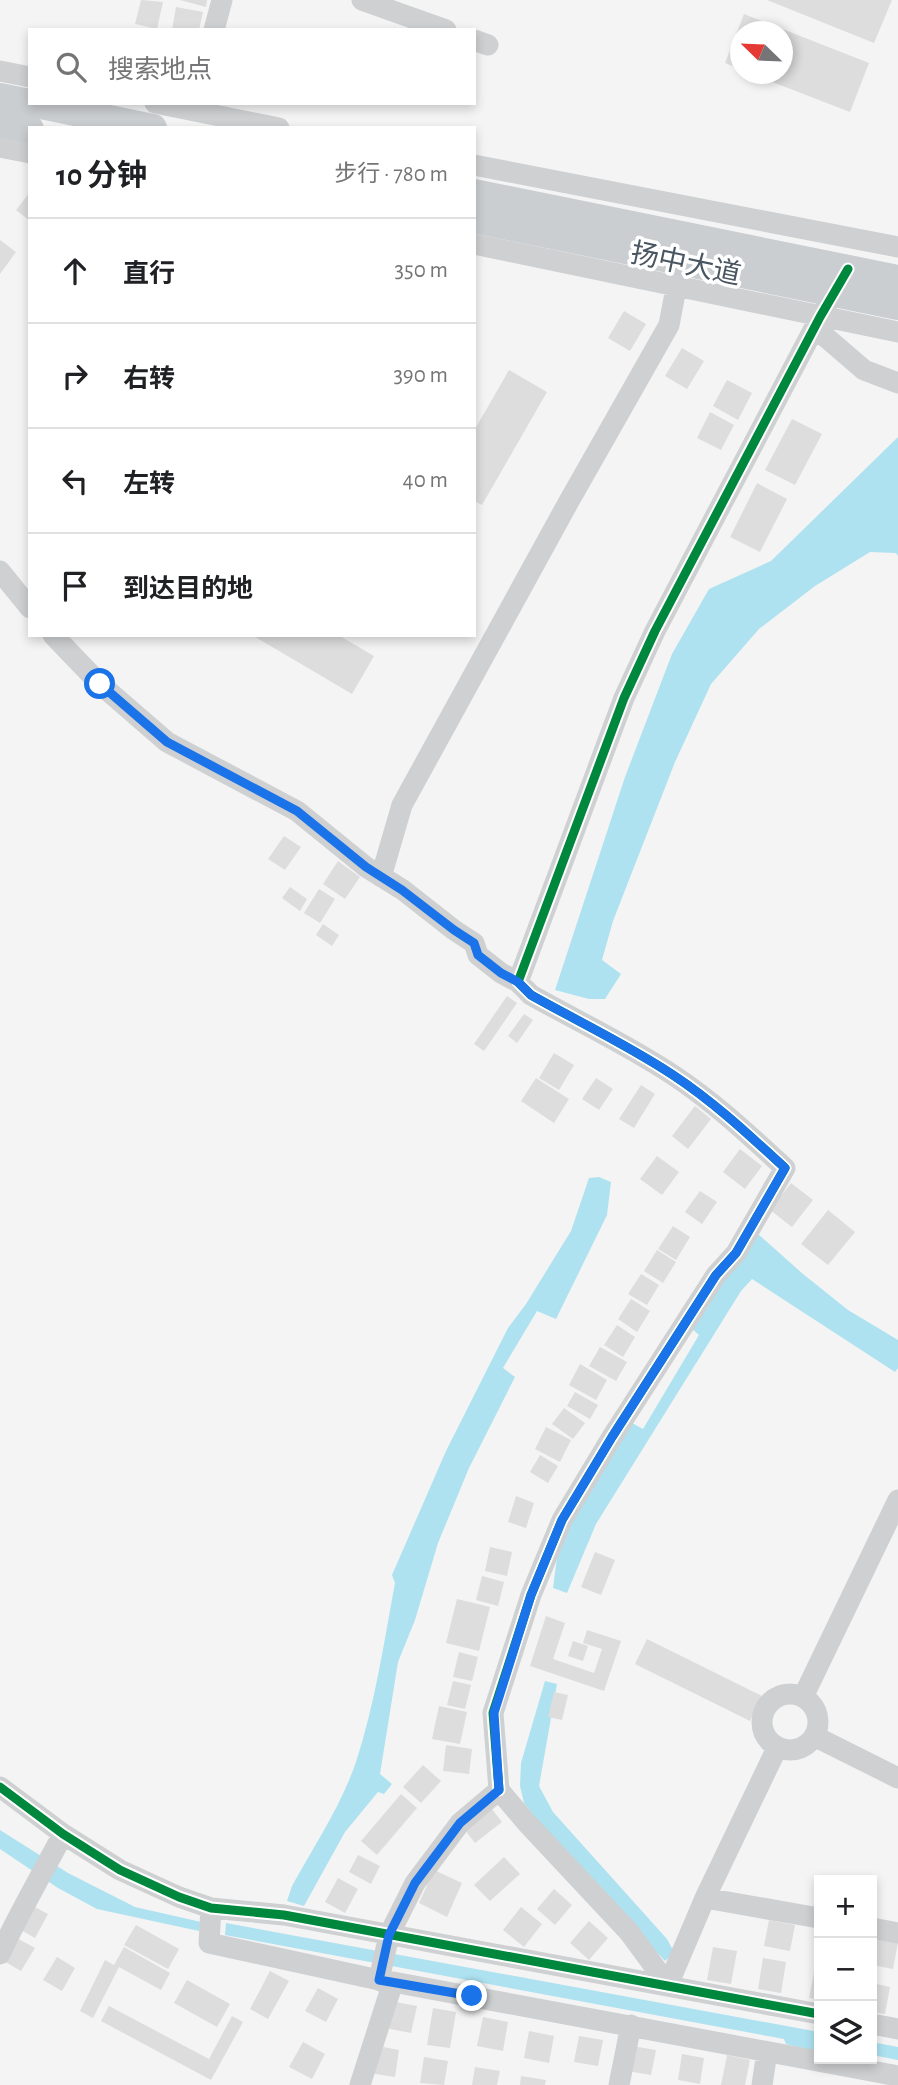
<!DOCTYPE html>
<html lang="zh">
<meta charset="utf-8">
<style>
body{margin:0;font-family:"Alegreya Sans","Noto Sans SC",sans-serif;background:#f6f6f6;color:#202124}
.controls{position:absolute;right:21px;bottom:21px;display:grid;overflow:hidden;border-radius:0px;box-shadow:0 4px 10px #0003}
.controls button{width:63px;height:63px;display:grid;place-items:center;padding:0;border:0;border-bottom:2px solid #e0e0e0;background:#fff;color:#202124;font:35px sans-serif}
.compass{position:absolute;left:730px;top:21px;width:63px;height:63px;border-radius:50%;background:#fff;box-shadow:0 4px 10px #0003;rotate:293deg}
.stop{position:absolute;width:21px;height:21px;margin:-16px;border:5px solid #1a73e8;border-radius:50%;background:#fff}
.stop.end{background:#1a73e8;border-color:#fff;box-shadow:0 2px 7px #0008}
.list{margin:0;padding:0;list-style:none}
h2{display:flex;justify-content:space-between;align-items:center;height:91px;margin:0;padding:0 28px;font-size:30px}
h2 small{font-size:23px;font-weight:400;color:#757577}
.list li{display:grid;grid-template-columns:46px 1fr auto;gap:21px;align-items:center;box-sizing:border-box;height:105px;padding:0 28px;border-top:2px solid #e0e0e0}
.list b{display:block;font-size:26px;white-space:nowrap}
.list em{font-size:23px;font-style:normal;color:#757577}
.icon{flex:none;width:38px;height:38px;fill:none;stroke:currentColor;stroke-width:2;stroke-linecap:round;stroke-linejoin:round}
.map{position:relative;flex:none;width:898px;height:2085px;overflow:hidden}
.search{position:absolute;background:#fff;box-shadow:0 4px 10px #0003;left:28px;top:28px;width:448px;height:77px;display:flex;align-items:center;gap:18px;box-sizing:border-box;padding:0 24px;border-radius:0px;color:#757577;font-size:26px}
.panel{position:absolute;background:#fff;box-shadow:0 4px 10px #0003;left:28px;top:126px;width:448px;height:511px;border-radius:0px}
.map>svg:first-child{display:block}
</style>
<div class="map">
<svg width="898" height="2085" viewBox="0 0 898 2085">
<rect width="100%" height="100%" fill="#f4f4f4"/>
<path fill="#aee2f0" d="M898,437V556L896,553L870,552L815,586L759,629L711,684L675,762L613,921L602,960L621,974L605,999H589L555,990L625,777L672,654L709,589L771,561Z
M599,1177L611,1182L607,1215L556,1319L537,1311L503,1368L515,1377L469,1468L438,1543L415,1620L398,1662L380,1774L392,1784L384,1794L378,1792L345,1832L304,1906L287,1901L292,1886C314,1846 341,1806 356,1762C375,1704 384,1642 395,1583L392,1575L446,1451L508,1328L526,1304L571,1231L589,1178Z
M758,1234L803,1274L848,1310L898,1340V1368L895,1372L752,1279L741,1291L596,1524L567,1593L553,1588L557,1558L574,1516L632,1423L643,1429L699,1335L692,1329L712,1294Z
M545,1681L557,1684L539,1786L553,1812L667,1939L674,1952L665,1961L560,1849L524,1803L520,1786L521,1763Z
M0,1830L68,1873L135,1907L201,1922L199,1931L97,1909L58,1888L0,1849Z
M226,1923L819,2032L818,2052L786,2044L784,2039L225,1935Z
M872,2042L898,2047V2060L872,2055Z"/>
<path fill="#ddddde" d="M141,0L163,2L157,29L135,24Z
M180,0H207L206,7Z
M767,0H892L874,43Z
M176,7L203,12L199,30H172Z
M744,14L869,63L850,112L752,74H782V32H740V69L725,63Z
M30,192V221L16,210Z
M0,240L16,252L0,274Z
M624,311L646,324L630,351L608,338Z
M682,348L704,361L687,389L665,376Z
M509,370L547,392L482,505L474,501V431Z
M727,380L752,393L738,420L713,406Z
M710,412L734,425L721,450L697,438Z
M792,419L822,434L795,485L765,470Z
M757,483L787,499L760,552L730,537Z
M252,635H338L374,656L352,694Z
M284,836L301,847L285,870L268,859Z
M338,861L360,877L345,899L323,884Z
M290,887L307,899L300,911L282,898Z
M319,889L335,899L320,923L304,913Z
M323,924L339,935L332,946L316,935Z
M507,996L517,1003L484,1051L474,1044Z
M524,1014L533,1020L517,1043L508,1036Z
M554,1053L574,1065L559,1090L539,1078Z
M536,1078L569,1099L554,1123L521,1101Z
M596,1078L613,1089L599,1110L582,1099Z
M641,1085L655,1094L634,1128L619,1119Z
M695,1106L711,1119L688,1149L672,1136Z
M740,1149L762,1166L745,1189L723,1172Z
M657,1156L679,1172L662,1195L640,1179Z
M791,1183L813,1200L792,1227L770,1210Z
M700,1191L717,1202L702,1224L685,1212Z
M828,1210L855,1232L828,1265L801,1244Z
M673,1226L690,1237L676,1260L658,1249Z
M657,1250L676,1262L663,1283L644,1271Z
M641,1274L659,1285L647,1305L628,1294Z
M631,1299L650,1311L637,1332L618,1319Z
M617,1325L635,1337L623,1357L604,1345Z
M600,1347L627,1362L616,1381L589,1366Z
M580,1364L607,1380L596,1400L569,1385Z
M575,1392L598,1405L590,1419L567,1406Z
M564,1408L585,1423L573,1439L552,1424Z
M546,1427L571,1440L560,1462L535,1449Z
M540,1455L558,1466L548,1483L530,1472Z
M516,1496L534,1503L526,1528L508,1522Z
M490,1547L512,1552L507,1576L485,1571Z
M595,1552L615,1560L601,1595L581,1587Z
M482,1576L504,1582L498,1606L476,1600Z
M457,1599L490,1607L479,1651L446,1643Z
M546,1616L565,1623L553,1659L594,1673L602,1649L583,1643L587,1630L621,1641L604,1691L530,1666Z
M647,1639L762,1696L750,1721L635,1664Z
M573,1641L588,1646L583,1661L568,1656Z
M459,1652L478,1657L472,1681L453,1677Z
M453,1681L471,1685L465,1709L447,1705Z
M554,1692L568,1695L562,1720L548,1717Z
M439,1706L467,1712L460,1744L432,1739Z
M446,1745L472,1749L469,1774L443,1771Z
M423,1765L441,1781L421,1803L403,1787Z
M401,1794L417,1808L377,1855L361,1841Z
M488,1804L502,1822L475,1843L461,1825Z
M358,1855L380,1866L371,1884L349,1872Z
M504,1857L520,1874L490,1901L474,1885Z
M434,1870L462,1883L447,1917L419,1903Z
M338,1878L358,1889L345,1913L325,1902Z
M554,1889L572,1905L555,1925L537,1909Z
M29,1904L48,1914L35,1938L16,1927Z
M521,1907L542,1924L524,1947L503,1930Z
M769,1920L795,1925L790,1951L764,1946Z
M589,1921L608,1938L589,1960L570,1943Z
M136,1925L179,1949L168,1969L124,1945Z
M15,1937L35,1948L21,1971L2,1960Z
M872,1937L898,1942L893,1969L872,1965Z
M124,1947L170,1973L161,1990L119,1967L93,2018L80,2011L105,1960L114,1965Z
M713,1947L737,1951L731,1984L707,1980Z
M57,1957L75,1968L62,1991L43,1980Z
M763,1958L786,1962L781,1993L758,1989Z
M815,1968L819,1969V2000L809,1998Z
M270,1971L289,1981L268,2019L250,2009Z
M187,1980L230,2004L217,2027L174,2003Z
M872,1983L890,1987L885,2014L872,2012Z
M318,1988L338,1999L326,2022L305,2011Z
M390,2001L417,2006L411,2033L385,2028Z
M109,2006L209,2059L232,2016L243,2022L211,2080L101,2021Z
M433,2008L456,2012L450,2048L427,2045Z
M483,2017L508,2022L503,2051L477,2046Z
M529,2031L554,2036L549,2063L524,2058Z
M579,2036L603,2040L598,2066L574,2062Z
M303,2042L325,2054L312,2079L289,2067Z
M373,2045L399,2050L395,2077L369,2073Z
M632,2046L656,2050L651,2075L627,2071Z
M682,2054L704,2058L700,2084L678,2080Z
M727,2055L750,2060L745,2085H721Z
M424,2057L448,2061L444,2085L420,2083Z
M475,2067L500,2071L497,2085H472Z
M521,2076L546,2080L545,2085H520Z"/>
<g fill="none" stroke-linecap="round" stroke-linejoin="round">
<path stroke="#ced0d2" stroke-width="21" d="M362,0L446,30
M214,30L222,0
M474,40L488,45
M0,71L30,77
M155,103L279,128
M0,147L30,153
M474,165L898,247
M474,244L898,332
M814,327L864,370L898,383
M0,571L30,608
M53,635L100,684L167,742L297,811L366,867L403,890L454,930L474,943L478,955L501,973L518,982
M381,877L402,805L568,503L669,325L681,262
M762 1722a28 28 0 1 1 56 0a28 28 0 1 1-56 0Z
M803,1697L898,1500
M814,1736L898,1778
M0,1787L63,1834L120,1870L179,1897L211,1908L284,1915L819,2014
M499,1790L493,1713L531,1595L562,1520L612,1437L716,1275L736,1253L785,1168C749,1135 714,1102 673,1075C628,1045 579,1022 531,995L518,982L624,698L655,631L820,317L841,281
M705,1898L819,1918
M211,1908L209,1943L379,1980L389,1935L415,1883L460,1823L499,1790L527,1823L629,1932L668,1985
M872,1928L898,1933
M0,1954C19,1913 42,1874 63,1834
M393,1982L898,2076
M668,1985L705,1898L777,1748
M872,2024L898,2029
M360,2085L393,1982L380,1981
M619,2085L631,2025
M762,2085L767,2052"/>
<path stroke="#caced1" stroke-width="28" d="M0,97L30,103
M31,103L153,128
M0,123L30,129
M474,193L898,279
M474,219L898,306"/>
<defs>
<path id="cycleway" d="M0,1787L63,1834L120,1870L179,1897L211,1908L284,1915L819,2014
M499,1790L493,1713L531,1595L562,1520L612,1437L716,1275L736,1253L785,1168C749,1135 714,1102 673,1075C628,1045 579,1022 531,995L518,982L624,698L655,631L820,317L848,269"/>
</defs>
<use href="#cycleway" stroke="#fff" stroke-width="13"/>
<use href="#cycleway" stroke="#00873e" stroke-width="9"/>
</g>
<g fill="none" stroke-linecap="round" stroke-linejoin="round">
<path stroke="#1a73e8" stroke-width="9" d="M100,684L167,742L297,811L366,867L402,890L454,930L474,943L478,955L501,973L518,982L531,995C579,1022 628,1045 673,1075C714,1102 749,1135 785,1168L736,1253L716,1275L612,1437L562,1520L531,1595L494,1713L499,1790L460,1823L415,1883L389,1935L379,1980L472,1996"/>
</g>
<g text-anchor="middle" stroke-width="7" stroke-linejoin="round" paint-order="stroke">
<g font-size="28" fill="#4a5661" stroke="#fff">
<text transform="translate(686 263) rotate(12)" y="10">扬中大道</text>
</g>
</g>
</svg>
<div class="controls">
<button>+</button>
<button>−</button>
<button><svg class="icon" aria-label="layers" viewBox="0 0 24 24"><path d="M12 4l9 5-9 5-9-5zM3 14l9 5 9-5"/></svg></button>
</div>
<svg class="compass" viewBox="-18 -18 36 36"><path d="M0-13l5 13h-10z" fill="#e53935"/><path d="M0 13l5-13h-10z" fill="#757577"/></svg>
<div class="stop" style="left:100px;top:684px"></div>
<div class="stop end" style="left:472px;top:1996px"></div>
<div class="search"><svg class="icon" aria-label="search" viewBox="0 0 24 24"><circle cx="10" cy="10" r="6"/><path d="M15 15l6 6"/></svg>搜索地点</div>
<section class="panel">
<h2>10 分钟<small>步行 · 780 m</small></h2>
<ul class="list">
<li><svg class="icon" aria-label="ahead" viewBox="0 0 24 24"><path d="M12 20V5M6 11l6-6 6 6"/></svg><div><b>直行</b></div><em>350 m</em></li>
<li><svg class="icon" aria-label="right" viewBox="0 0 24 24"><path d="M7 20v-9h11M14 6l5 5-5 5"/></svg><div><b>右转</b></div><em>390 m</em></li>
<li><svg class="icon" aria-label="left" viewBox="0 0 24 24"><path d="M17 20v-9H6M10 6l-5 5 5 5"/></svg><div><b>左转</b></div><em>40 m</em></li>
<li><svg class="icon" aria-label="arrive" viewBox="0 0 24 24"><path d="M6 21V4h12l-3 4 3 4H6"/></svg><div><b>到达目的地</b></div></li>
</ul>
</section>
</div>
